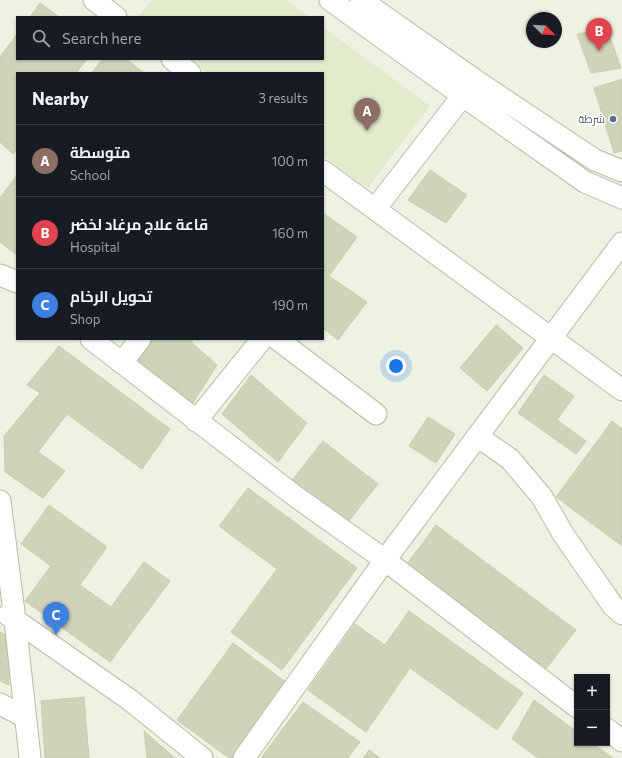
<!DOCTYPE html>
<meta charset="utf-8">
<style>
body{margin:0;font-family:Commissioner,Cairo,sans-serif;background:#242831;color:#f1f3f6}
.controls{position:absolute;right:12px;bottom:12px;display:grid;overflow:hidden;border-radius:0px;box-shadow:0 1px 3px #0004}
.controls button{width:36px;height:36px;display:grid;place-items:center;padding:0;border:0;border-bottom:1px solid #363941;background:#171b24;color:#f1f3f6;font:20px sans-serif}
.compass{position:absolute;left:526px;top:12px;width:36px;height:36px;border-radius:50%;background:#171b24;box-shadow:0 1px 3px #0004;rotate:114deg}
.you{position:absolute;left:396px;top:366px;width:14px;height:14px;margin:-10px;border:3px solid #fff;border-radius:50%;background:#1a73e8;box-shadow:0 0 0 6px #1a73e833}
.badge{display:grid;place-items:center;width:26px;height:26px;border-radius:50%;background:#7c3aed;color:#fff;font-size:13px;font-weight:700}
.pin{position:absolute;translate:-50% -33px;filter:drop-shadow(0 1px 2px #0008)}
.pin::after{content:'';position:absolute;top:21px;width:14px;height:12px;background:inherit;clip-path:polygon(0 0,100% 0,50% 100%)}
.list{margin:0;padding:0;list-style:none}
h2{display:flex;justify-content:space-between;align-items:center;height:52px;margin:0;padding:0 16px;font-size:17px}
h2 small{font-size:13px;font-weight:400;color:#9ea1a6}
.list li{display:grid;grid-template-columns:26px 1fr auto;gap:12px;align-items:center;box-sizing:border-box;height:72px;padding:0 16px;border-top:1px solid #363941}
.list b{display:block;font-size:15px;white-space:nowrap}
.list p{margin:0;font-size:13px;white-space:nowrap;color:#9ea1a6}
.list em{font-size:13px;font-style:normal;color:#9ea1a6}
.icon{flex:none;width:22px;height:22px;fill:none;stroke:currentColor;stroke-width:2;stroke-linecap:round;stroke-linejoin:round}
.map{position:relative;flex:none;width:622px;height:758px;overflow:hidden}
.search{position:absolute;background:#171b24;box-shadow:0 1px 3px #0004;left:16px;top:16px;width:308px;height:44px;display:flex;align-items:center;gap:10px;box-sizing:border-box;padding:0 14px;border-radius:0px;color:#9ea1a6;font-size:15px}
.panel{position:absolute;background:#171b24;box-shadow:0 1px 3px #0004;left:16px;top:72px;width:308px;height:268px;border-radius:0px}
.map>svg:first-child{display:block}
</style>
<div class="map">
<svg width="622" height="758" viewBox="0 0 622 758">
<rect width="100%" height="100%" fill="#eef2e3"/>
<path fill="#e3ebcd" d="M152,0H287L310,17H138Z
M323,27L430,106L368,188L323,156V73H208L189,59H323Z"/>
<path fill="#cfd4b9" stroke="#c8ceac" d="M40,3L59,17H30Z
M607,29L621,68L591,73L577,34Z
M17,34V59H87L76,73H17V150L13,154L0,142V57Z
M102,59H126L144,73H92Z
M622,79V151L614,153L594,88Z
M430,170L467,195L446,223L408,200Z
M17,175V255L0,242V198Z
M323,213L357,237L329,276L367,302L338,340L323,328Z
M496,325L523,348L487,391L460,368Z
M152,339H193L191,342L217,365L193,403L168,386L157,375L150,380L131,366Z
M59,346L170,429L142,469L67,414L38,452L65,471L43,498L5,472L4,436L40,393L27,385Z
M251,375L307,423L278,462L222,414Z
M544,375L574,396L557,420L586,441L576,454L518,413Z
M428,417L455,434L436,463L409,446Z
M612,421L622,429V546L556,497Z
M323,441L378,484L344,527L289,484Z
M248,488L357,568L282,670L231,632L277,569L219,526Z
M49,505L107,547L80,585L111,607L144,562L170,581L110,662L25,601L51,566L21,544Z
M436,525L576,630L546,669L407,564Z
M409,611L523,693L497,730L410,668L366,732L308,690L355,624L385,645Z
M0,632L9,636V685L0,681Z
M233,643L287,683L233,758H229L177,720Z
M84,697L89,758H45L41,701Z
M534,700L577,732V743H592L613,758H538L512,739Z
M303,702L360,742L348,758H261Z
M144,731L175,758H147Z
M369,750L380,758H363Z"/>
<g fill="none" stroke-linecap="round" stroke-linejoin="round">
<defs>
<path id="minor" d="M94,0L116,17
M330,0L463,96L585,182L622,198
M361,0L475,80L595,160L622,171
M172,59L190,73
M323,171L622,390
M375,209L471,85
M0,275L17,282
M91,339L295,496L385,560L577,707
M277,339L376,414
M122,363L140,339
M196,421L262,339
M477,436L510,459L542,497L563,534L613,606L622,614
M0,501L15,620L30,758
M8,615L130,700L202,758
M0,704L25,717
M607,729L622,741
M244,758L385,560L622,243"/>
</defs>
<use href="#minor" stroke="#b8bda6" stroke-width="23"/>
<use href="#minor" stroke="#fff" stroke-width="21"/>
</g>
<circle fill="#5c6f8a" stroke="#fff" stroke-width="1.5" cx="613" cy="119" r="4"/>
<g text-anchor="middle" stroke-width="3" stroke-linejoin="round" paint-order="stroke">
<g font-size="11" fill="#4e5e75" stroke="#fff" text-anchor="end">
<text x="605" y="123">شرطة</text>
</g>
</g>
</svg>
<div class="controls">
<button>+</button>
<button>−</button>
</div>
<svg class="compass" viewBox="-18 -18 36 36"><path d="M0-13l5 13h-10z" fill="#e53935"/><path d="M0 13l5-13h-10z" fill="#9ea1a6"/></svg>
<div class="you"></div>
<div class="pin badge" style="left:367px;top:131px;background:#8d6e63">A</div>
<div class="pin badge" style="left:599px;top:51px;background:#e0444e">B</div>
<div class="pin badge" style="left:56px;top:635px;background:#3f7fe0">C</div>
<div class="search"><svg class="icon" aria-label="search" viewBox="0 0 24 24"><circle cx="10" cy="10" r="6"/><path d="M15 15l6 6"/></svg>Search here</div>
<section class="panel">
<h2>Nearby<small>3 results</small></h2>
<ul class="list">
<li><span class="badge" style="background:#8d6e63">A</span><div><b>متوسطة</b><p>School</p></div><em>100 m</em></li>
<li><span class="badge" style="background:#e0444e">B</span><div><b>قاعة علاج مرغاد لخضر</b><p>Hospital</p></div><em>160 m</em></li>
<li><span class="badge" style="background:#3f7fe0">C</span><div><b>تحويل الرخام</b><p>Shop</p></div><em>190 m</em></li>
</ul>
</section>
</div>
